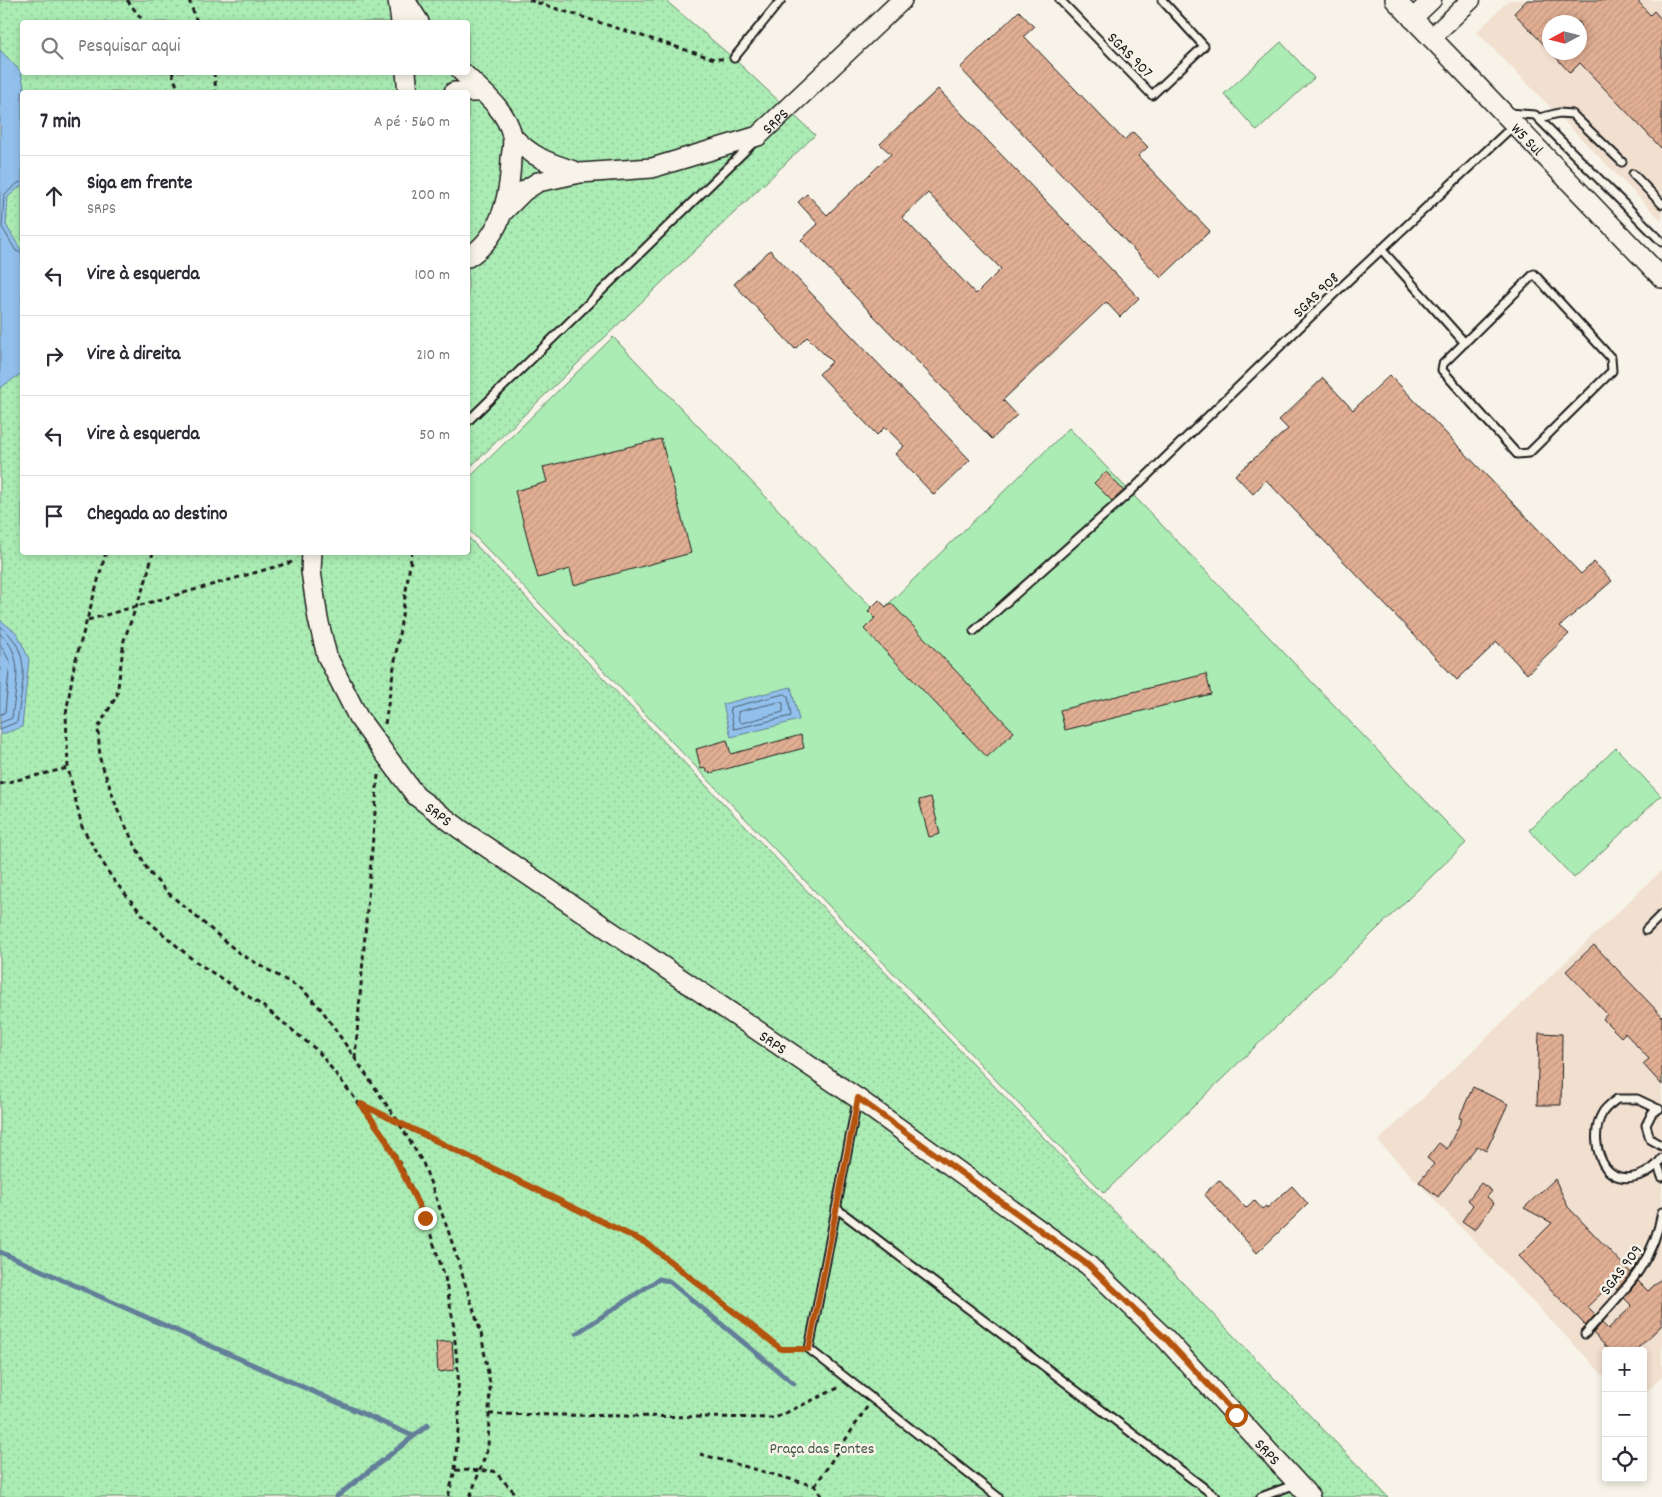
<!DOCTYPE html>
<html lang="pt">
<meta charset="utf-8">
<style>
body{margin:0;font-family:Dekko,sans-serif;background:#f7f7f7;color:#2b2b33}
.controls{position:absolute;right:15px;bottom:15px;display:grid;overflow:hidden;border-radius:5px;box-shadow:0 2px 8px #0003}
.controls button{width:45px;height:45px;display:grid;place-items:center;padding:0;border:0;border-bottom:1px solid #e1e1e2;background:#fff;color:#2b2b33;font:25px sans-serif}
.compass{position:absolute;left:1542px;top:15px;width:45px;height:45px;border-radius:50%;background:#fff;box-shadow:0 2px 8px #0003;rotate:263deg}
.stop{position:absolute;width:15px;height:15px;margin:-11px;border:4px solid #b45309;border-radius:50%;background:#fff}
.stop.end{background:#b45309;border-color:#fff;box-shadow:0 1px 5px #0008}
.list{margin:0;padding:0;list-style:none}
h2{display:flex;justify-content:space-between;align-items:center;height:65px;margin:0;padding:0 20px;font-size:21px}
h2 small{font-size:16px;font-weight:400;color:#7c7c81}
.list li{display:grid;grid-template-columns:32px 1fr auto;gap:15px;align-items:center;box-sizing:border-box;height:80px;padding:0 20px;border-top:1px solid #e1e1e2}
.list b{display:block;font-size:19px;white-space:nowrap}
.list p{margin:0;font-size:16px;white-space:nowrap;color:#7c7c81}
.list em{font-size:16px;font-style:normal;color:#7c7c81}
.icon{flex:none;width:28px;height:28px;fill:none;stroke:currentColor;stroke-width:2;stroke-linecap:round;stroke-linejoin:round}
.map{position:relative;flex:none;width:1662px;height:1497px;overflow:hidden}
.search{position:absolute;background:#fff;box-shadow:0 2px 8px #0003;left:20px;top:20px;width:450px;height:55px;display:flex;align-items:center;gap:12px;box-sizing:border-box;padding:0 18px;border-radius:5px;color:#7c7c81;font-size:19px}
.panel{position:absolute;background:#fff;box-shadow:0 2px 8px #0003;left:20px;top:90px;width:450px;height:465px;border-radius:5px}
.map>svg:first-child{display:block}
</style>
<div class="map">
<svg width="1662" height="1497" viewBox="0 0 1662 1497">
<defs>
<pattern id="green-dots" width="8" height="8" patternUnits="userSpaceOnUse" patternTransform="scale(1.25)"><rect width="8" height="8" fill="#abecb4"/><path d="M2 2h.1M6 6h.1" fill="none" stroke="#93ca9a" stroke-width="1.8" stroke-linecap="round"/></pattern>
<pattern id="building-hatch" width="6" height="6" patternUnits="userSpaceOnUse" patternTransform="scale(1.25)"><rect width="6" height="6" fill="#e2af94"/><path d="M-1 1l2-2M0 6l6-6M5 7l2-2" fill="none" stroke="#c1967f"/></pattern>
</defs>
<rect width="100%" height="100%" fill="#f7f3e8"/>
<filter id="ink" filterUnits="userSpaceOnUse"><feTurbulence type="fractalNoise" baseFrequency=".02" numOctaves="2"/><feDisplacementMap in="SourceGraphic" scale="10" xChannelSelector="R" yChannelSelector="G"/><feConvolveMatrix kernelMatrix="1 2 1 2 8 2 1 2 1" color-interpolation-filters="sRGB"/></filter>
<g filter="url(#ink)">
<path fill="#f1dfcf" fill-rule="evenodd" d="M1509,0H1662V221L1477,32ZM1550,22H1580V52H1550Z
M1662,870V1377L1643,1395V1351H1606V1378L1378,1141Z"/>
<path fill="url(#green-dots)" stroke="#648468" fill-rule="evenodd" d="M0,0H665L732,57L815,135L468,469V92H22V552H468V537L1388,1497H0ZM22,22H468V72H22Z"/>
<path fill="#abecb4" stroke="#648468" d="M1281,42L1314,78L1257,131L1224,94Z
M613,337L878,614L1069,428L1466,843L1104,1193L468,529V479Z
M1616,748L1661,796L1574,878L1529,830Z"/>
<path fill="#92c0ec" stroke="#637e99" d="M0,50L21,72L25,92H22V185L8,197L6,225L22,252V373L0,388Z
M0,620L17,633L29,659L22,727L0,735Z
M791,687L799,720L731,737L723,704Z"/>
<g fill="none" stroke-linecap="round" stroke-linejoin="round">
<path stroke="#4b5e6f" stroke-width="1" d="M22,182L18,183L4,195L2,227L16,251L22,253
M0,626C34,652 22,685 17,722L0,729
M0,634C26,654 15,690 12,718L0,723
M0,644L10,662L5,712L0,715
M785,694L788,696L791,716L734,729L730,708Z
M780,702L783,703V712L742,723L739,721L738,712Z"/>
<path stroke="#637e99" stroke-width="5" d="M0,1252L413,1436
M577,1333L659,1279L669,1281L794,1384
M336,1497L428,1425"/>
</g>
<path fill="url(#building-hatch)" stroke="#1c1c1c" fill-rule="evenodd" d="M1527,0H1637L1650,15L1654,11L1662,20V149L1580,63L1570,73L1551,52H1580V22H1550V51L1514,13Z
M1019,11L1034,27L1024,36L1124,140L1133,132L1148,147L1138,156L1210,231L1161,278L960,68Z
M938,89L1139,298L1120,317L1106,302L1003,400L1017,415L992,439L801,240L818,224L798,202L807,194L827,215L891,154L880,144ZM928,193L1001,269L976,294L902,217Z
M770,250L970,460L934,495L895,454L904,446L885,427L877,435L819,374L832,362L807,337L795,349L734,284Z
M1390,375L1581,574L1594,562L1612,581L1560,626L1569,634L1527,674L1497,642L1457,680L1266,480L1253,494L1235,475L1288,429L1279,420L1323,378L1353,410Z
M661,439L691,553L574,585L570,569L538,578L515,491L547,482L543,467Z
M1106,472L1124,491L1112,501L1094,483Z
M879,600L886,607L891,603L1014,732L987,757L864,629L875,618L868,611Z
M1206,674L1211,694L1065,730L1060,710Z
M801,735L804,748L711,773L707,772L706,768L701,769L696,749L727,740L731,754Z
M931,797L940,834L929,837L919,800Z
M1594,945L1662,1016V1085L1643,1064L1649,1059L1625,1033L1621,1037L1603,1019L1607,1014L1566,971Z
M1539,1033L1562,1034L1561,1105H1537Z
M1473,1087L1508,1104L1486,1151L1477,1146L1438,1197L1419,1182L1434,1164L1427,1158L1439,1143L1447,1149L1462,1119L1459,1118Z
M1555,1179L1568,1207L1631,1273L1617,1290L1611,1284L1587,1307L1595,1315L1586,1326L1519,1256L1552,1223L1524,1208Z
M1219,1180L1246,1208L1254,1200L1262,1209L1266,1206L1267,1208L1292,1186L1308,1204L1257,1253L1204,1194Z
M1481,1183L1492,1191L1487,1197L1494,1203L1475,1230L1462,1221L1473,1205L1468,1200Z
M1662,1278V1325L1635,1351H1610L1593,1333L1602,1323L1608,1329L1632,1306L1624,1298L1638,1281L1648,1291Z
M452,1341L454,1370L438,1372L436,1342Z"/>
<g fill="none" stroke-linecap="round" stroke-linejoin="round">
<defs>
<path id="service" d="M1060,0L1152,95L1204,46L1162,0
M734,58L781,0
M1509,113L1535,115L1662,242
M1539,118L1559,113L1572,114L1622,162
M1633,174L1662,204
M1381,249L1465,343
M1534,274L1611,358L1612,371L1529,453L1517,454L1442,370L1443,364Z
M468,421L753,143
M974,631L1129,493L1336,292L1513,126
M1646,930L1662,914
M857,1101L809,1349L998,1497
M1658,1109L1637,1099H1617C1612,1103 1606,1107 1603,1112C1593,1128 1595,1153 1606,1168C1621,1187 1652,1175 1662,1158
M1659,1109L1652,1113L1646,1125L1650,1139L1662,1146
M1658,1165L1662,1177
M836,1208L1216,1497
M1585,1334C1621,1293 1652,1268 1662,1212
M1261,1497L1296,1484"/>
<path id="tertiary" d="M1412,19L1432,0
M1431,38L1471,0"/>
<g id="secondary">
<path d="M398,0L401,22"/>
<path d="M405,0L419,22"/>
<path id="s1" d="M1395,0L1662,278"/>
<path d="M406,72L408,92"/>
<path d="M462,72C480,90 506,109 512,135C514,142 512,151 511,158C510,194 502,237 468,257"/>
<path d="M454,92H482"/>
<path d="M512,136C533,158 549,163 577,172"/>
<path id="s2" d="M503,212L524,191L538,182L580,173L652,168L758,136L902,0"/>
<path id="s3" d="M312,552L311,571L318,619L327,656L358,717L416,796L460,829L857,1098L1088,1265L1165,1338L1310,1497"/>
</g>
</defs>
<use href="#service" stroke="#1c1c1c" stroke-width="11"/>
<use href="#tertiary" stroke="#1c1c1c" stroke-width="21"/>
<use href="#secondary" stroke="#1c1c1c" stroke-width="22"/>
<path stroke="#1c1c1c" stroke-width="3" stroke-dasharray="5 4" stroke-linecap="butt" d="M127,0L144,22
M189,0L197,22
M529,0L714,59H724
M172,72L179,92
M214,72L216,92
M106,552L74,666L66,714L68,768L82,827L112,878L146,919L192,959L264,1007L318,1051L385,1137L404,1172L425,1218L445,1277L453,1321L458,1372L459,1416L455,1470L448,1497
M153,552L146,580L124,640L117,695L98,728L100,759L118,811L148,871L167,892L239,953L303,990L322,1010L399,1123L423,1163L448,1230L481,1333L490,1384L488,1448L470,1497
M88,620L296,561
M385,724L412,552
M0,784L68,768
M355,1058L378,775
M361,1105L648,1244L781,1349H799
M489,1414L775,1418L840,1387
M700,1454L815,1486L822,1497
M455,1470L494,1471L519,1497
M815,1486L867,1407"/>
<use href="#service" stroke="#f7f3e8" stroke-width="7"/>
<use href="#tertiary" stroke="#f7f3e8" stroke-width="18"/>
<use href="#secondary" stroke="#f7f3e8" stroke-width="19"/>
</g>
</g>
<g fill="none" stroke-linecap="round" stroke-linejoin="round" filter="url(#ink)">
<path stroke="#b45309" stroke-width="6" d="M425,1218L385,1138L361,1104L648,1244L781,1349H809L858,1098L1088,1265L1165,1338L1236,1415"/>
</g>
<g text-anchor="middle" stroke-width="5" stroke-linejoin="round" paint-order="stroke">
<g font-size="16" fill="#1c1c1c" stroke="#f7f3e8">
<text transform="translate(1131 54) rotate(45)" y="6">SGAS 907</text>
<text dy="6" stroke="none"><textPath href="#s2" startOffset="295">SRPS</textPath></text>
<text dy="6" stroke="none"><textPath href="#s1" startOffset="192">W5 Sul</textPath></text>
<text transform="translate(1315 294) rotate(-44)" y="6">SGAS 908</text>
<text dy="6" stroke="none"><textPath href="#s3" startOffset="301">SRPS</textPath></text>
<text dy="6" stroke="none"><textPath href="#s3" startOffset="706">SRPS</textPath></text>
<text transform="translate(1620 1269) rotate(-53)" y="6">SGAS 909</text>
<text dy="6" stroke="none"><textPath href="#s3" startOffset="1351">SRPS</textPath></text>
</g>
<g font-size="16" fill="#475a4a" stroke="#f7f3e8">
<text x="822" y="1453">Praça das Fontes</text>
</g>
</g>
</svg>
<div class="controls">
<button>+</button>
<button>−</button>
<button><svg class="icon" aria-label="locate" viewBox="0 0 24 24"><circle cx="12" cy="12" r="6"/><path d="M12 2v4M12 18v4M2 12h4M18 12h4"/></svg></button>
</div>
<svg class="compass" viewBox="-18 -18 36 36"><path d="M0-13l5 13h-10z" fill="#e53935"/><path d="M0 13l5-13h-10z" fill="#7c7c81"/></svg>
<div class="stop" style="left:1236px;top:1415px"></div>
<div class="stop end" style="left:425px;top:1218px"></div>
<div class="search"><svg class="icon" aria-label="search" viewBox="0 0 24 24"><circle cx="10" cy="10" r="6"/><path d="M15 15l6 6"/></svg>Pesquisar aqui</div>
<section class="panel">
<h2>7 min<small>A pé · 560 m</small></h2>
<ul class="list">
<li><svg class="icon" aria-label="ahead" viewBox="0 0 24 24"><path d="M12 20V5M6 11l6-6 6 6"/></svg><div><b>Siga em frente</b><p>SRPS</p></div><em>200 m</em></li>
<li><svg class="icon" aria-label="left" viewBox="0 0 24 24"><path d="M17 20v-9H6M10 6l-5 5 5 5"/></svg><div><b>Vire à esquerda</b></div><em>100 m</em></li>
<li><svg class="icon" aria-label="right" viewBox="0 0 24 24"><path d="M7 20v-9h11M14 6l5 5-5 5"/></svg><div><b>Vire à direita</b></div><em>210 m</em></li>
<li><svg class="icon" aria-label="left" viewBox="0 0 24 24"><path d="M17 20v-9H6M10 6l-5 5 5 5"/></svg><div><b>Vire à esquerda</b></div><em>50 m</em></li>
<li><svg class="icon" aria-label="arrive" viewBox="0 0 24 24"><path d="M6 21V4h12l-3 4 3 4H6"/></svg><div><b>Chegada ao destino</b></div></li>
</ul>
</section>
</div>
